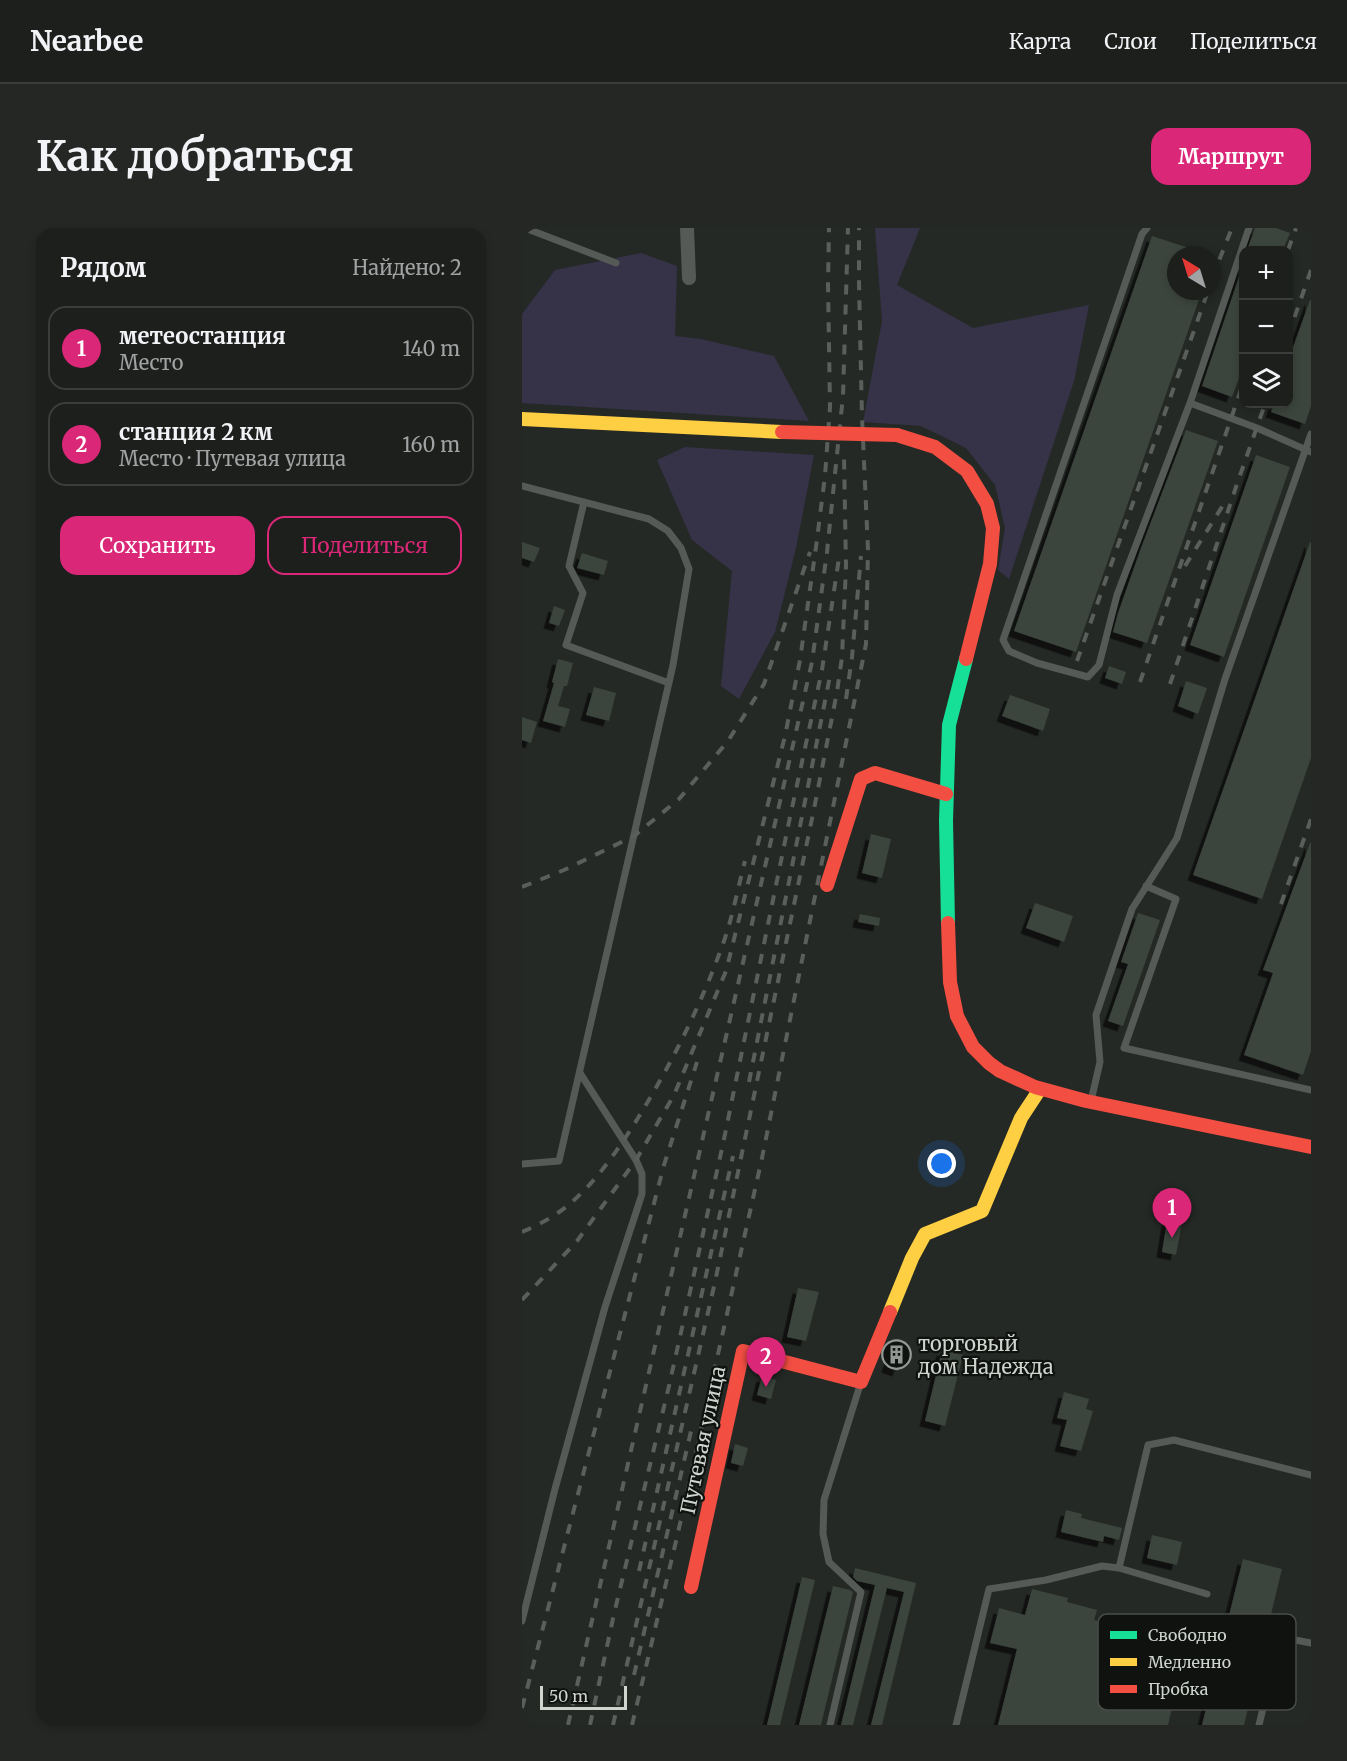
<!DOCTYPE html>
<html lang="ru">
<meta charset="utf-8">
<style>
body{margin:0;font-family:Merriweather,serif;background:#252725;color:#f1f3f6}
.controls{position:absolute;right:18px;top:18px;display:grid;overflow:hidden;border-radius:12px;box-shadow:0 3px 9px #0003}
.controls button{width:54px;height:54px;display:grid;place-items:center;padding:0;border:0;border-bottom:2px solid #3a3d3b;background:#1c1f1c;color:#f1f3f6;font:30px sans-serif}
.compass{position:absolute;left:645px;top:18px;width:54px;height:54px;border-radius:50%;background:#1c1f1c;box-shadow:0 3px 9px #0003;rotate:322deg}
.scale{position:absolute;left:18px;bottom:15px;width:87px;box-sizing:border-box;padding-left:6px;border:3px solid #cfd4cf;border-top:0;font-size:16px;line-height:21px;white-space:nowrap;color:#cfd4cf;-webkit-text-stroke:4px #0f120f;paint-order:stroke}
.you{position:absolute;left:420px;top:936px;width:21px;height:21px;margin:-15px;border:4px solid #fff;border-radius:50%;background:#1a73e8;box-shadow:0 0 0 9px #1a73e833}
.badge{display:grid;place-items:center;width:39px;height:39px;border-radius:50%;background:#db2777;color:#fff;font-size:20px;font-weight:700}
.pin{position:absolute;translate:-50% -50px;filter:drop-shadow(0 2px 3px #0008)}
.pin::after{content:'';position:absolute;top:32px;width:21px;height:18px;background:inherit;clip-path:polygon(0 0,100% 0,50% 100%)}
.list{margin:0;padding:0;list-style:none}
h2{display:flex;justify-content:space-between;align-items:center;height:78px;margin:0;padding:0 24px;font-size:26px}
h2 small{font-size:20px;font-weight:400;color:#a0a2a3}
.list li{display:grid;grid-template-columns:39px 1fr auto;gap:18px;align-items:center;box-sizing:border-box;height:84px;margin:0 12px 12px;padding:0 12px;border:2px solid #3a3d3b;border-radius:18px}
.list b{display:block;font-size:22px;white-space:nowrap}
.list p{margin:0;font-size:20px;white-space:nowrap;color:#a0a2a3}
.list em{font-size:20px;font-style:normal;color:#a0a2a3}
.actions{display:flex;gap:12px;padding:18px 24px}
.actions a{flex:1;padding:14px 0;border:2px solid #db2777;border-radius:18px;text-align:center;font-size:21px;color:#db2777}
.actions .main{background:#db2777;color:#fff}
.icon{flex:none;width:33px;height:33px;fill:none;stroke:currentColor;stroke-width:2;stroke-linecap:round;stroke-linejoin:round}
.map{position:relative;flex:none;width:789px;height:1497px;overflow:hidden;border-radius:18px}
header{display:flex;align-items:center;gap:36px;box-sizing:border-box;height:84px;padding:0 30px;background:#1c1f1c;border-bottom:2px solid #3a3d3b}
header strong{font-size:28px}
nav{display:flex;gap:33px;margin-inline-start:auto;font-size:21px}
.intro{display:flex;align-items:center;justify-content:space-between;box-sizing:border-box;height:144px;padding:0 36px}
h1{margin:0;font-size:42px}
.button{padding:15px 27px;border-radius:18px;background:#db2777;color:#fff;font-size:21px;font-weight:700}
main{display:flex;gap:36px;padding:0 36px}
aside{flex:1;background:#1c1f1c;border-radius:18px;box-shadow:0 3px 9px #0003}
.map>svg:first-child{display:block}
</style>
<header>
<strong>Nearbee</strong>
<nav><a>Карта</a><a>Слои</a><a>Поделиться</a></nav>
</header>
<div class="intro"><h1>Как добраться</h1><a class="button">Маршрут</a></div>
<main>
<aside>
<h2>Рядом<small>Найдено: 2</small></h2>
<ul class="list">
<li><span class="badge">1</span><div><b>метеостанция</b><p>Место</p></div><em>140 m</em></li>
<li><span class="badge">2</span><div><b>станция 2 км</b><p>Место · Путевая улица</p></div><em>160 m</em></li>
</ul>
<div class="actions"><a class="main">Сохранить</a><a>Поделиться</a></div>
</aside>
<div class="map">
<svg width="789" height="1497" viewBox="0 0 789 1497">
<defs>
<filter id="shadow"><feDropShadow dx="-5.5" dy="5.5" stdDeviation="0" flood-color="#0009"/></filter>
</defs>
<rect width="100%" height="100%" fill="#252925"/>
<path fill="#363248" d="M353,0H398L375,57L451,100L567,77L552,153L487,351L476,342L483,300L473,257L444,220L399,198L341,194L360,93Z
M119,25L155,38L153,108L179,111L252,128L287,193L0,175V86L33,42Z
M163,219L292,227L274,320L253,404L217,471L199,458L210,343L170,312L135,232Z"/>
<path fill="#3a443c" filter="url(#shadow)" d="M733,0H754L768,5L761,22H725Z
M630,8L682,25V27H654V63H680L554,424L492,403Z
M722,34V137L710,169L680,158Z
M788,72H789V178L783,196L749,184L752,176H766V133Z
M664,202L696,213L625,415L591,404L596,385L619,320Z
M734,227L768,239L702,429L668,417Z
M0,314L18,320L12,334L0,330Z
M788,314H789V530L740,671L671,647Z
M60,325L86,333L82,347L55,340Z
M32,378L43,382L37,398L27,395Z
M36,431L51,435L45,458H42L36,478L48,481L43,499L21,493L32,455L30,454Z
M587,438L604,444L600,456L583,450Z
M664,453L685,460L676,486L656,478Z
M72,459L94,465L87,493L64,487Z
M488,467L528,481L521,503L480,488Z
M0,489L15,494L9,515L0,512Z
M349,606L369,611L360,650L340,645Z
M788,615H789V823L781,847L722,827L751,745L741,742Z
M513,675L551,688L542,714L504,700Z
M616,685L638,692L601,798L586,793L606,736L599,734Z
M338,686L358,690L357,698L336,694Z
M645,993L660,995L654,1027L640,1024Z
M276,1060L297,1064L284,1113L265,1109Z
M374,1111L385,1114L376,1143L365,1139Z
M420,1122L441,1127L423,1198L403,1193Z
M240,1148L254,1152L249,1171L235,1167Z
M542,1164L567,1171L564,1181L571,1183L559,1223L538,1218L545,1192L535,1190Z
M213,1216L226,1220L221,1238L209,1235Z
M544,1282L560,1286L559,1290L600,1300L597,1312L582,1308L581,1314L539,1304Z
M630,1307L660,1314L655,1337L625,1330Z
M721,1331L760,1341L722,1497H680Z
M333,1340L394,1355L360,1497H349L382,1364L365,1360L331,1497H319L353,1357L335,1353L331,1349Z
M280,1349L293,1352L258,1497H245Z
M311,1358L328,1362L331,1364L299,1497H277Z
M510,1361L546,1370L545,1374L575,1382L572,1392L658,1413L655,1424L663,1426L646,1497H476L495,1421L468,1415L477,1380L503,1387Z"/>
<g fill="none" stroke-linecap="round" stroke-linejoin="round">
<path stroke="#555a56" stroke-width="7" d="M3,0L94,35
M625,0L620,6L481,412L487,423L515,435L566,449L577,437L595,367L668,175L727,0
M788,0H789
M668,175L735,200L789,224
M0,258L127,291L146,303L159,320L167,341L151,437L37,933L0,936
M62,274L47,338L61,365L44,417L147,455
M624,658L654,671L602,820L789,862
M569,873L578,834L574,787L610,681L655,610L703,451L789,206
M597,1340L685,1366
M0,1393L33,1261L83,1079L120,966V946L114,932L58,845
M308,1497L339,1364L307,1334L301,1306L302,1272L339,1154
M434,1497L467,1361L524,1352L580,1338L597,1340L626,1217L652,1212L789,1247
M737,1497L758,1409L789,1415"/>
<path stroke="#555a56" stroke-width="14" d="M165,0L167,50"/>
<path stroke="#16e098" stroke-width="14" d="M426,695L424,593L427,497L444,431"/>
<path stroke="#ffcf43" stroke-width="14" d="M0,191L260,204
M368,1084L390,1030L403,1006L460,983L499,890L518,861"/>
<path stroke="#f24e42" stroke-width="14" d="M375,207L413,219L445,243L465,276L471,300L468,336L444,431
M305,657L339,551L353,545L424,566
M426,695L428,754L435,788L451,819L467,835L478,843L513,859L564,873L789,919
M169,1359L221,1123L339,1154L368,1084"/>
<path stroke="#5b5f5b" stroke-width="4" stroke-dasharray="10 10" stroke-linecap="butt" d="M766,22L774,0
M690,50L710,0
M766,108L789,42
M663,338L703,274
M555,433L686,63
M618,454L722,153
M648,456L715,256L743,176
M324,471L330,429L339,328
M0,659L42,642L112,608L157,571L206,513L242,456L288,324
M759,676L789,591
M227,854L308,448
M0,1004C17,997 37,986 51,973C77,950 97,920 116,890C150,835 180,775 202,713C211,687 216,659 223,633
M0,1072L55,1013L114,932L152,867L204,743L263,508L278,432L294,319L303,248L308,179L306,55L307,0
M117,1343L211,928
M112,1447L170,1199
M0,1480L142,937L175,834
M46,1497L290,434L305,324L321,168L326,0
M68,1497L92,1386L147,1158L201,916L268,589L300,442L317,330
M91,1497L193,1054L292,581L315,464L320,429L324,339L322,228
M110,1497L155,1309L240,930L344,416L346,322L340,189L337,55V0"/>
<path stroke="#f24e42" stroke-width="14" d="M260,204L375,207"/>
</g>
<defs>
<symbol id="building-ring" viewBox="-11 -11 22 22"><circle r="9.5" fill="#0f120f" stroke="#949894" stroke-width="1.5"/><path d="M-4-6H4V6H1V3H-1V6H-4ZM-2.5-4.3h1.7v1.8h-1.7ZM.8-4.3h1.7v1.8H.8ZM-2.5-1h1.7V.8h-1.7ZM.8-1h1.7V.8H.8Z" fill="#949894"/></symbol>
</defs>
<g fill-rule="evenodd">
<use href="#building-ring" x="358" y="1110" width="33" height="33"/>
</g>
<g text-anchor="middle" stroke-width="4.5" stroke-linejoin="round" paint-order="stroke">
<g font-size="20" fill="#cfd4cf" stroke="#0f120f" text-anchor="start">
<text x="396" y="1123">торговый<tspan x="396" dy="23">дом Надежда</tspan></text>
</g>
<g font-size="20" fill="#cfd4cf" stroke="#0f120f">
<text transform="translate(181 1212) rotate(-78)" y="7">Путевая улица</text>
</g>
</g>
<rect x="576" y="1386" width="198" height="96" rx="9" fill="#0f120f" stroke="#494c49" stroke-width="1.5"/>
<rect x="588" y="1403" width="27" height="8" fill="#16e098"/>
<rect x="588" y="1430" width="27" height="8" fill="#ffcf43"/>
<rect x="588" y="1457" width="27" height="8" fill="#f24e42"/>
<g font-size="16" fill="#cfd4cf">
<text x="626" y="1413">Свободно</text>
<text x="626" y="1440">Медленно</text>
<text x="626" y="1467">Пробка</text>
</g>
</svg>
<div class="controls">
<button>+</button>
<button>−</button>
<button><svg class="icon" aria-label="layers" viewBox="0 0 24 24"><path d="M12 4l9 5-9 5-9-5zM3 14l9 5 9-5"/></svg></button>
</div>
<svg class="compass" viewBox="-18 -18 36 36"><path d="M0-13l5 13h-10z" fill="#e53935"/><path d="M0 13l5-13h-10z" fill="#a0a2a3"/></svg>
<div class="scale">50 m</div>
<div class="you"></div>
<div class="pin badge" style="left:650px;top:1010px">1</div>
<div class="pin badge" style="left:244px;top:1159px">2</div>
</div>
</main>
